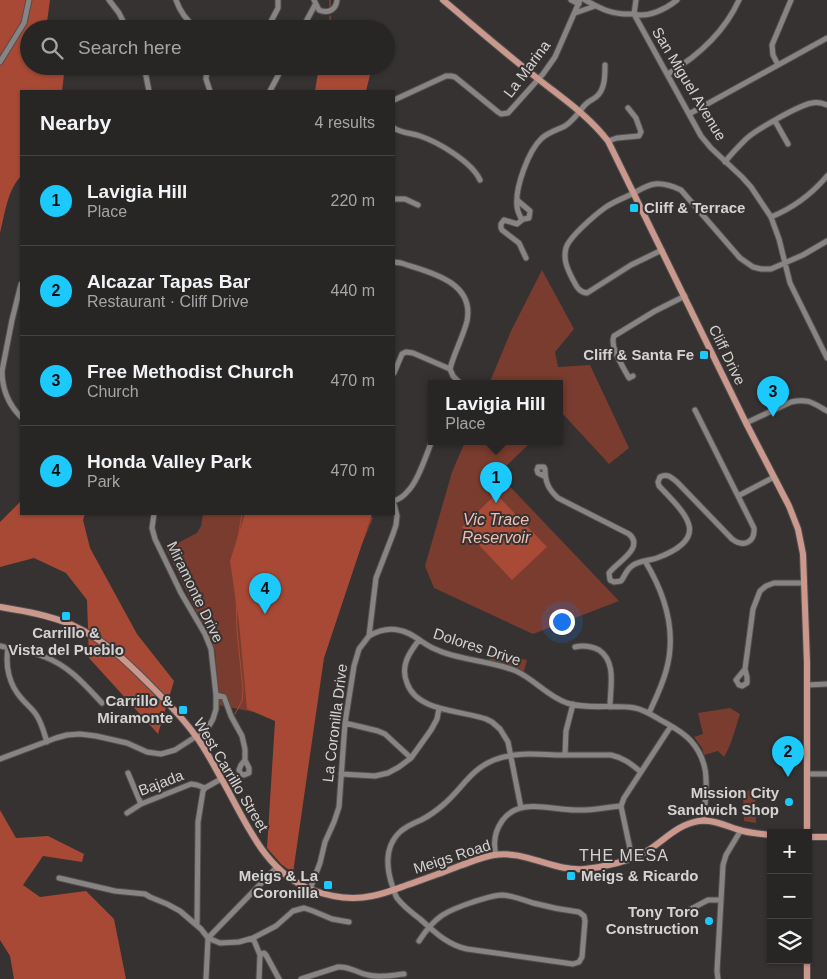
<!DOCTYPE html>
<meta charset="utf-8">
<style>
body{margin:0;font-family:Helvetica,sans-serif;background:#343232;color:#f1f3f6}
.controls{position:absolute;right:15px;bottom:15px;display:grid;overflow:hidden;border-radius:0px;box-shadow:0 1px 4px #0004}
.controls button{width:45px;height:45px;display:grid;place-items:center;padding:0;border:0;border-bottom:1px solid #444342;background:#282625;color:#f1f3f6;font:25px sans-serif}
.you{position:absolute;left:561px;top:621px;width:18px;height:18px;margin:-12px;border:4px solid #fff;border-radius:50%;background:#1a73e8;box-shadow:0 0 0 8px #1a73e833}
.badge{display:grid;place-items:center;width:32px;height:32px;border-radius:50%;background:#1cc9fc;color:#111;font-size:16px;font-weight:700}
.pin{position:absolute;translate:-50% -41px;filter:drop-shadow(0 1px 2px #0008)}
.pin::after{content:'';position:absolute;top:26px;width:18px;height:15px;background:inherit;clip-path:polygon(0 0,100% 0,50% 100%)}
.popup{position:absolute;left:428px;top:380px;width:135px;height:65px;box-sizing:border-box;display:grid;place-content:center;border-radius:0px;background:#282625;filter:drop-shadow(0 1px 4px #0005);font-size:16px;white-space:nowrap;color:#a5a5a7}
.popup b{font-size:19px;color:#f1f3f6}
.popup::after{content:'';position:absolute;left:50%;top:100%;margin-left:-10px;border:10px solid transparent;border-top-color:#282625}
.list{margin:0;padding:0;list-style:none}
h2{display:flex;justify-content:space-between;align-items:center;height:65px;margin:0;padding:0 20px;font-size:21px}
h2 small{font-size:16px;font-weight:400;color:#a5a5a7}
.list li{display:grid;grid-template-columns:32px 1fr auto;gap:15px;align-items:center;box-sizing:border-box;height:90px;padding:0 20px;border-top:1px solid #444342}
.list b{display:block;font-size:19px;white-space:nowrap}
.list p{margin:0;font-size:16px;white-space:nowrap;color:#a5a5a7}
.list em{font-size:16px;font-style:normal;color:#a5a5a7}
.icon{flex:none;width:28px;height:28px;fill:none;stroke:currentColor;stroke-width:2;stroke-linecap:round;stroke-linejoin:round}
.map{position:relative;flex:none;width:827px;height:979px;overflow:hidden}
.search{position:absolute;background:#282625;box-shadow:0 1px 4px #0004;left:20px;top:20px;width:375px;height:55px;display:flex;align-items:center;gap:12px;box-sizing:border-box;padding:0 18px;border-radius:28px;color:#a5a5a7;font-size:19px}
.panel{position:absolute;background:#282625;box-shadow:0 1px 4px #0004;left:20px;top:90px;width:375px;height:425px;border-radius:0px}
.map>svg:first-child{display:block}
</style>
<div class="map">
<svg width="827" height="979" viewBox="0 0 827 979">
<rect width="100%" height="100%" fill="#353231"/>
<path fill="#7a3c2e" d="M542,270L574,329L555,352L558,367L590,365L629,448L609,464L562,413L560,415V384H489L511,331Z
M465,442H531L498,474L619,601L533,634L434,588L425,566L452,472Z
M203,514H367L373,518L288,719L218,705L219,698L215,650L166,549L197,533L201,526Z
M491,652L527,660L523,675L488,663Z
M730,708L740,714C735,729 732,744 724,757L718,751L704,755L702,748L694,737L703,734L698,713Z
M755,790L756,823L744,821L743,791Z"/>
<path fill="#a74935" d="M0,0H50L46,29H29V66H65L62,91H21V176C7,191 5,214 0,233Z
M319,66H359L370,75L366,91H315Z
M21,501V514H85L83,520L90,548L137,634L174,681L158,734L89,658L87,600L66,573L34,558L0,567V522Z
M245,514H372L324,658L293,873L281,864L267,848L275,721L247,709L239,623L230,561Z
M0,810L16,838L48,836L84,854L82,862L43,856L23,885L40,897L86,891L114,919L126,979H14L10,956L0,940Z"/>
<path fill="#a84a36" d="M496,494L547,547L512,580L462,527Z"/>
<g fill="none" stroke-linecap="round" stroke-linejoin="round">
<path stroke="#a84a36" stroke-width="1" d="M330,0V8
M330,16L331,29
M322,91L325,66
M235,714L242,701L243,689L237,631L235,556L242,514"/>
<defs>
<path id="minor" d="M109,0L119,13L127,29
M176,0C180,12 187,21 197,29
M314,0L319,10C328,14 336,10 337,0
M571,0L579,4
M585,0C603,10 613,15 634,14L701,136L711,148L742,177L751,187L771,217L779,239L790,283L827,358
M636,0L634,14C648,18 666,9 677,0
M575,13L595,6
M267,29L278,8V0
M302,29L315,5
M0,62L24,23L29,0
M778,65L773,55L772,45L791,0
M144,66L149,91
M207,66L206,79L210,91
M668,74C698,56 724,33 739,0
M270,91L283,66
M394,100L446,76H451L455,77L498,112L501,114L508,113L543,74L555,57L580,0
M689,114L827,38
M775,121L788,144
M394,128C401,133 411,133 420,136C438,142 472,162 480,180
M608,141L617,138L639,136L641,132L636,118L628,108
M725,162C731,154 739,146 746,139C756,130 799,105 812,103C817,102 822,103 827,105
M394,199H405L418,205
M517,200L530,211L529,218L524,219L521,218
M771,217C793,208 811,195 827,176
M662,250L631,265L587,293C578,292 576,285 572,278C567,268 563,259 566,248C569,237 596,214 606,207C615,201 624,198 634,193C641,189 647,185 655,184C664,183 672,186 681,190L740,258L753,267L761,269H771L803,255L827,241
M526,258L519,243L502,230L501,228V224L504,220L517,224L522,220C520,216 517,211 517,206C515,188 528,151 542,138C549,132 557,130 565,126C573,121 578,113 584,106C587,102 592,100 596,97C605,90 605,76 605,65
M394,262L401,263C428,272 475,281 467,321C463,337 454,353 450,369L453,376L461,384
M21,284L12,320L2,371C2,389 8,404 21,417
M394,373L402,354L406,352L413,353L450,369
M633,376L629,378C624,368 609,347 614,336L655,311L685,296
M746,423L791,402C808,398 813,403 827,411
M544,476L538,473L537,470L538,467H544L545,469C545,481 548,489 558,498L629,534C645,548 617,562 609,573L610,580L614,582L621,581C625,576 626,570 632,566C639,560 649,561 657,558C711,538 688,516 659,486L658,482L660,477C668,473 672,478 678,483L732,539C744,548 755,542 754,528L695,410
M738,496L774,477
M394,501C399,499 404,496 407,492C418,482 426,455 432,441
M645,561C665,594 677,633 666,671C662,686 655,700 649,713
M369,636C378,631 388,628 398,630C413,632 422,644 435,649C460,661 490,660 516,671C534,679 547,696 567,703C589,710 613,704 635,708C646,710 656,718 666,723C675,728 684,733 691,741C713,766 705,791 704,821
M419,640C409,653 400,666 407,683C417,712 461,710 486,719L492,722L500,729L508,742L521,808
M0,646C15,650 31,651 45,657C69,666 85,685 102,703
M575,647C584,645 591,646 599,650C617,662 610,688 610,707
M8,648C5,666 9,685 22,699C27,705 33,709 37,716C42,724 44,733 47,742
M745,669L753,609L760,591L766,586L774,583H804
M745,669L747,677V683L742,686L739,685L736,680Z
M808,685L827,684
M216,695L224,697L231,716L242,736L245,749V760L241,765L239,770L241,774L244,775L249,773V768L245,760
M345,723L378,731L385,734L411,758
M565,755L566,731L573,704
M0,759L56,738L67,735L80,734L96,736L127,743L147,752L161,754L175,750L203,732L209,726L213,719L216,709V695L211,649L205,634L181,593L155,539L152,528L154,514
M128,773L141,804
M341,774L375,776L388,773L399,767L411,758L431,730L437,719L439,708
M807,774H827
M205,788L221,779
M127,813L141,804L191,784L197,785L205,788
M496,855C493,843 495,831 502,821C519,797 550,810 575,810C591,811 606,807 621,806
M632,858L622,811L621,806L624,798L671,726
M59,878L115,891L145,894L150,897L167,904L180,911L201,929L208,938L220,943L239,942L253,938L276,926L293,911L304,908L313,911L332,919L349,922
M310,889L320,863L325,842L334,822L339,807L345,723L354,666L359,649L369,636L376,578L393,534L396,525L397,516L394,504
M691,909L708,900H721
M197,925L198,822L203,791L205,788
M253,938L260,955L259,979
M419,941C435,916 446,911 473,902C483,899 493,895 503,895C514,896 523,900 533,903C548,907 563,910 579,912L584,916L585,921L582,957L579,962L573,964L467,949C447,945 434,931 420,919C412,913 403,906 397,898C395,895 394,891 393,888C386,868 384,846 401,831C407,826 414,823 421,820C429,816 436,811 443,805C461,790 471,769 494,760C514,752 536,754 558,755C576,755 594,755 611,755C624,758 631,764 641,772
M260,955L264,953L266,955L279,979
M206,979L208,938L276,868
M301,979L338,967C350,966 357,973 368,975C380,978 393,975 404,974
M718,979L717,971L723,865L726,855L741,830"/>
<path id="major" d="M443,0C474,26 505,53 537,78C562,98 588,115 608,141L746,423L789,506L798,529L803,554L807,662V833
M0,607C24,611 49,615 72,625C105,640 126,661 152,687C167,702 182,717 195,735C205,748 213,764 221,778C246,821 263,871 312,890C331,897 353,900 372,896C384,894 396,889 407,885C424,879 442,873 459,866C471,862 482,857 494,855C526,850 553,872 585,869C604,867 631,861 647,851C665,840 676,825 699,821C714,819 728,827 743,831C752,833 761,834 771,835
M808,837H827
M807,979V960"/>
</defs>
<use href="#minor" stroke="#514e4d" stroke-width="7"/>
<use href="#major" stroke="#514e4d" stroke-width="8"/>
<use href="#minor" stroke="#888483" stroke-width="5"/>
<use href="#major" stroke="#cb988d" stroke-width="6"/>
</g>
<g fill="#1cc9fc" stroke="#353231" stroke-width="2">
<rect x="629" y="203" width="10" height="10" rx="2.5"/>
<rect x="699" y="350" width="10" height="10" rx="2.5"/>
<rect x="61" y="611" width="10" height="10" rx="2.5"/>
<rect x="178" y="705" width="10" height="10" rx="2.5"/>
<circle cx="789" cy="802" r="5"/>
<rect x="566" y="871" width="10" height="10" rx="2.5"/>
<rect x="323" y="880" width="10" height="10" rx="2.5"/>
<circle cx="709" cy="921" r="5"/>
</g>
<g text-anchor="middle" stroke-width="4" stroke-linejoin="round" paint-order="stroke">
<g font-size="15" fill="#d5d3d2" stroke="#353231">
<text transform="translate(527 69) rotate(-53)" y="5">La Marina</text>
<text transform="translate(689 84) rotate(59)" y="5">San Miguel Avenue</text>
<text transform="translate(727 355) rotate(64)" y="5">Cliff Drive</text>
<text transform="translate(195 592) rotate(64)" y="5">Miramonte Drive</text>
<text transform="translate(477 647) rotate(18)" y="5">Dolores Drive</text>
<text transform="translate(335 723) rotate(-83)" y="5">La Coronilla Drive</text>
<text transform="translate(231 775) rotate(59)" y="5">West Carrillo Street</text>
<text transform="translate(161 783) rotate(-21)" y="5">Bajada</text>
<text transform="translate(452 857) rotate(-18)" y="5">Meigs Road</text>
</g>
<g font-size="15" font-weight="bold" fill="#d5d3d2" stroke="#353231" text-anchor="end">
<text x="644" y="213" text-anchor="start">Cliff &amp; Terrace</text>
<text x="694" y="360">Cliff &amp; Santa Fe</text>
<text x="66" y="638" text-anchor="middle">Carrillo &amp;<tspan x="66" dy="17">Vista del Pueblo</tspan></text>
<text x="173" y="706">Carrillo &amp;<tspan x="173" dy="17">Miramonte</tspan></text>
<text x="779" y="798">Mission City<tspan x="779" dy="17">Sandwich Shop</tspan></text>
<text x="318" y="881">Meigs &amp; La<tspan x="318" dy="17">Coronilla</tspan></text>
<text x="581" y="881" text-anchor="start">Meigs &amp; Ricardo</text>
<text x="699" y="917">Tony Toro<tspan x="699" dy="17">Construction</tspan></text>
</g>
<g font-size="16" font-style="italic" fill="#f1bdb0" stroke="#353231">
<text x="496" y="525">Vic Trace<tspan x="496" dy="18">Reservoir</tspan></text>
</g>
<g font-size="16" letter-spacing="1" fill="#d5d3d2" stroke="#353231">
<text x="624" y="861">THE MESA</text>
</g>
</g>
</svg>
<div class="controls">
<button>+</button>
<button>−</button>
<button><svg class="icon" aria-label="layers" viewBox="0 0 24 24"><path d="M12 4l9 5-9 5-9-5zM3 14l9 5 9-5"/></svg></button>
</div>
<div class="you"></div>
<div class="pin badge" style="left:496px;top:503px">1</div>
<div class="popup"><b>Lavigia Hill</b>Place</div>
<div class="pin badge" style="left:788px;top:777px">2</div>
<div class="pin badge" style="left:773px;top:417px">3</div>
<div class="pin badge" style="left:265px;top:614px">4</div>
<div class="search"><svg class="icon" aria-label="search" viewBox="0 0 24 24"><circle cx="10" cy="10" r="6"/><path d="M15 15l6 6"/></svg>Search here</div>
<section class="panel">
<h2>Nearby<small>4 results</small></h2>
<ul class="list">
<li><span class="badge">1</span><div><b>Lavigia Hill</b><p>Place</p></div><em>220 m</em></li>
<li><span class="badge">2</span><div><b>Alcazar Tapas Bar</b><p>Restaurant · Cliff Drive</p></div><em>440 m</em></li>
<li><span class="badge">3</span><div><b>Free Methodist Church</b><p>Church</p></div><em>470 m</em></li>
<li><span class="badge">4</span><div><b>Honda Valley Park</b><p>Park</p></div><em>470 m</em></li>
</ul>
</section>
</div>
